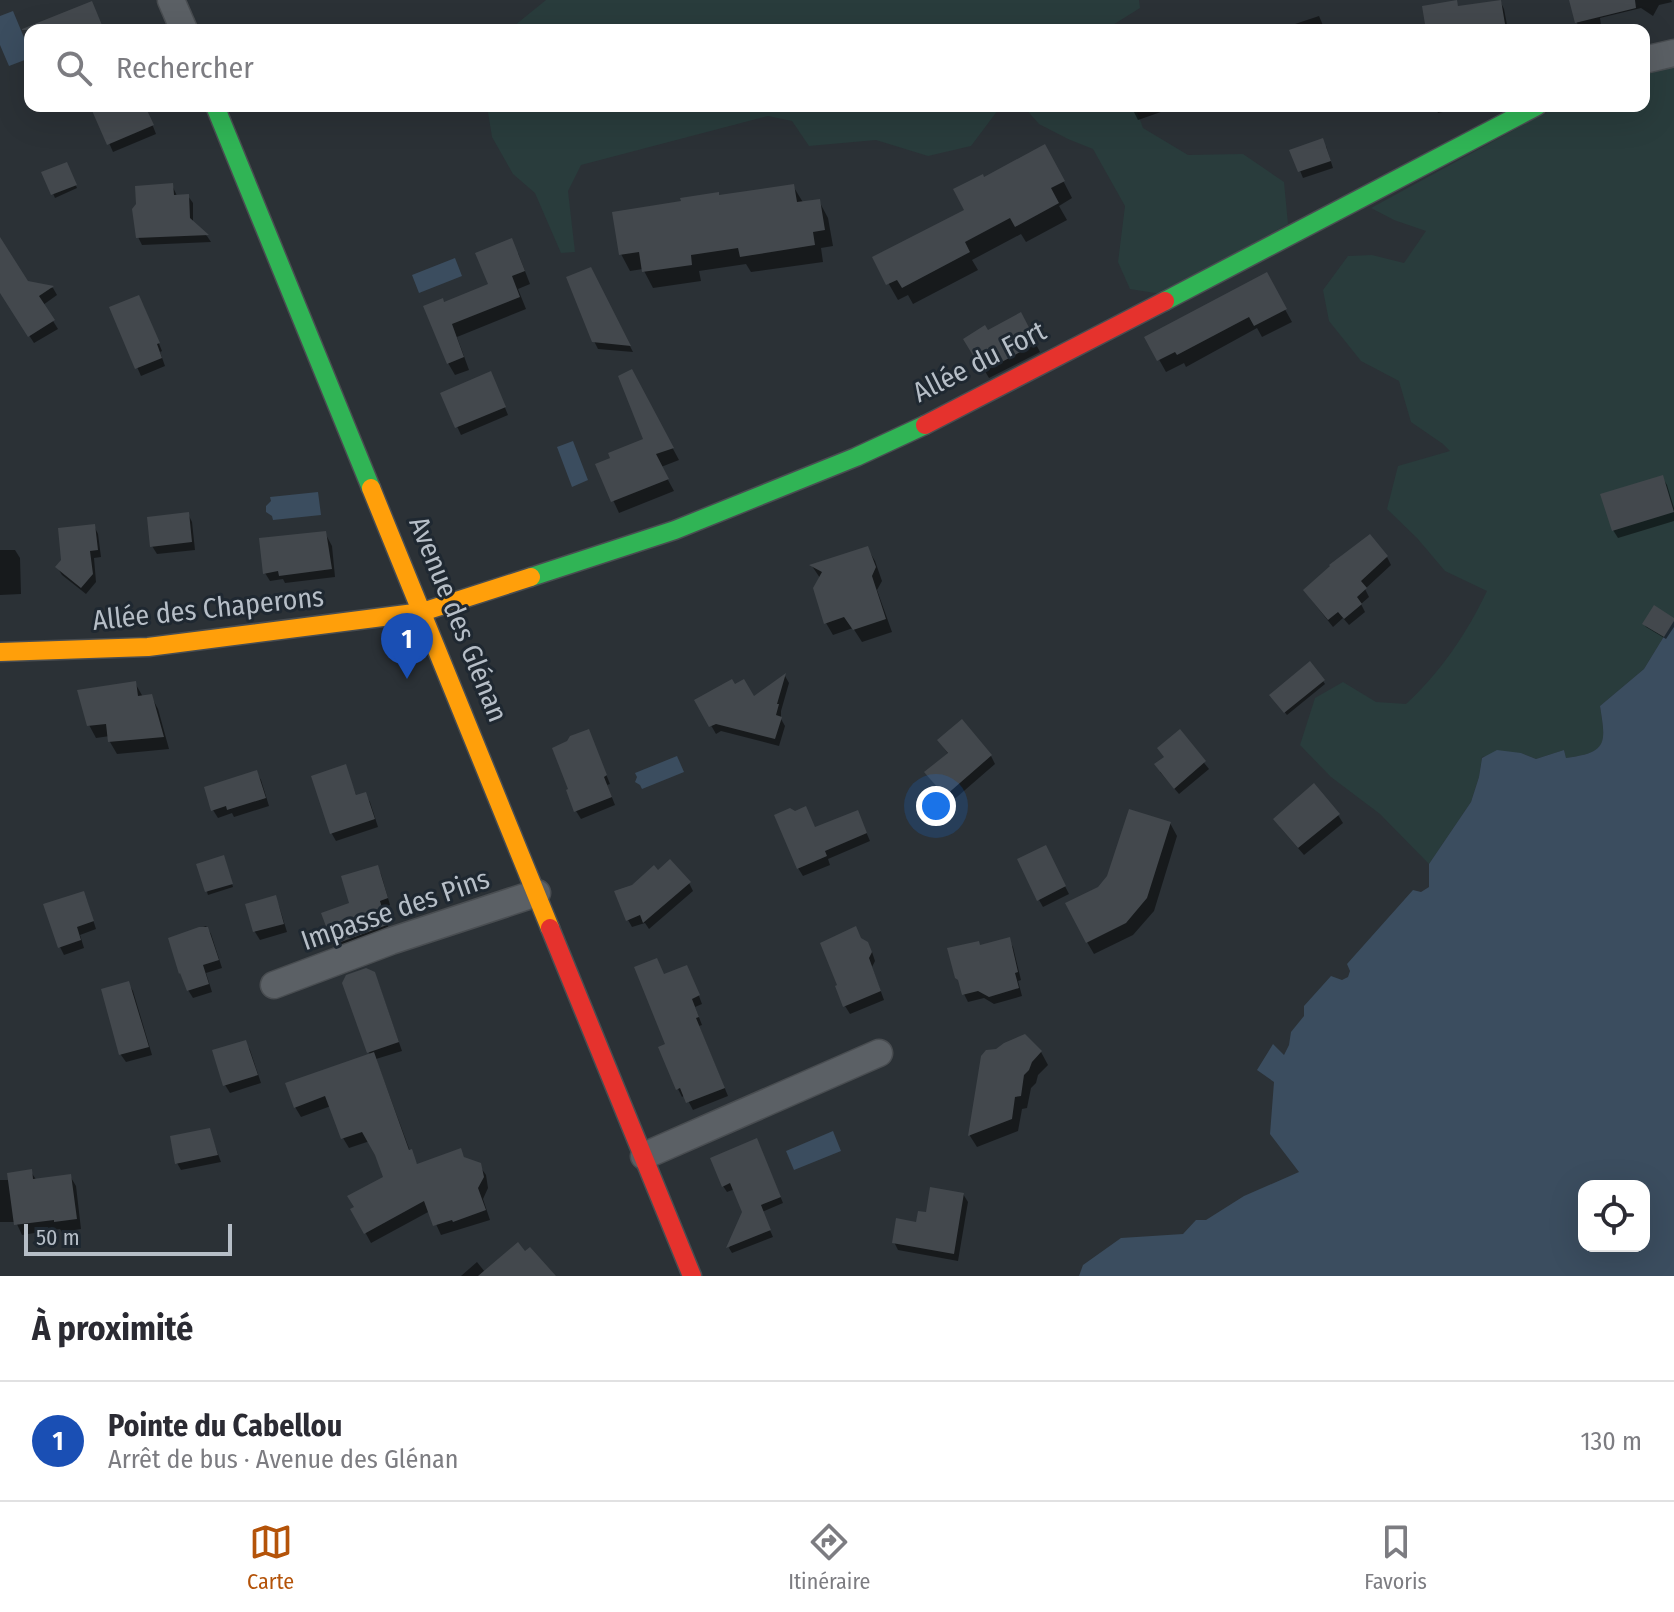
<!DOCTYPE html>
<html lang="fr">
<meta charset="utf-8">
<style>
body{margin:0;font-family:"Fira Sans Condensed",sans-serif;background:#f2f2f3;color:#2b2b33}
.controls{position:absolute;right:24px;bottom:24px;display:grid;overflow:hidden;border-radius:16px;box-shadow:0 8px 32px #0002}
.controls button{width:72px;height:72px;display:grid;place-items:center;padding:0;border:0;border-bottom:2px solid #e1e1e2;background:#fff;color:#2b2b33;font:40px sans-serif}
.scale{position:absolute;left:24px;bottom:20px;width:208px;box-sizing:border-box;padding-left:8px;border:4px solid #b6bec7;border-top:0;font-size:22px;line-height:28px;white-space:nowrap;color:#b6bec7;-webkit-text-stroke:6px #1f2831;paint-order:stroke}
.you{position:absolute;left:936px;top:806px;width:28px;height:28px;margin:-20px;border:6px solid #fff;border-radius:50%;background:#1a73e8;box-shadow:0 0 0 12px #1a73e833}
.badge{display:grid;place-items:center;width:52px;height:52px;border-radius:50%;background:#b45309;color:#fff;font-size:26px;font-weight:700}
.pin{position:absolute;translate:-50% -66px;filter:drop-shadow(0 2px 4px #0008)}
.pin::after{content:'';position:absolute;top:42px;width:28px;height:24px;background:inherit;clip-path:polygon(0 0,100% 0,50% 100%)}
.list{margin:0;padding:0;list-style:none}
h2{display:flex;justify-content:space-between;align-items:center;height:104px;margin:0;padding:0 32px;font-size:34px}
h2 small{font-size:26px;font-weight:400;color:#7c7c81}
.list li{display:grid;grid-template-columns:52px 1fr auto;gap:24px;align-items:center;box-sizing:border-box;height:120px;padding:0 32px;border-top:2px solid #e1e1e2}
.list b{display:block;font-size:30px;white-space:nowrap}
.list p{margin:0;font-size:26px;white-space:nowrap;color:#7c7c81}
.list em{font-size:26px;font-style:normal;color:#7c7c81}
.icon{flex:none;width:44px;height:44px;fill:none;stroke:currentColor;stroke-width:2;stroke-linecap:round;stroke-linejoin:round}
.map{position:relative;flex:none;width:1674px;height:1276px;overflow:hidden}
.search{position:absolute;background:#fff;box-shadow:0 8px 32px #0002;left:24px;right:24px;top:24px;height:88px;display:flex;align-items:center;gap:20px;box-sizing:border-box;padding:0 28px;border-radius:16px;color:#7c7c81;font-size:30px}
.sheet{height:224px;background:#fff}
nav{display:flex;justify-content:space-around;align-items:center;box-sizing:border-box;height:112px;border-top:2px solid #e1e1e2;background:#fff;font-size:22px;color:#7c7c81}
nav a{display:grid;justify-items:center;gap:4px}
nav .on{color:#b45309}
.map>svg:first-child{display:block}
</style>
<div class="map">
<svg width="1674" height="1276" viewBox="0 0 1674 1276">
<rect width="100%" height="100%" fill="#2b3136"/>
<path fill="#293c3c" d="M546,0H1139L1140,8L1108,28V30H509Z
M1674,64V620L1644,669L1600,706C1606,744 1608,753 1566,758L1564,750L1536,759L1521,753L1482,757L1479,777L1471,802L1429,864L1380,814L1331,777L1300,745L1315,698L1343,682L1376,702L1406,704C1441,672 1467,633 1487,591L1445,571L1417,538L1387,509L1398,466L1450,451L1443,444L1411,422L1399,381L1361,361L1329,321L1323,290L1348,256L1372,255L1404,263L1426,231L1394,220L1371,208L1558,106H1644V72Z
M487,106H1001L971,146L928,156L876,140L809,146L792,121L768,116L581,165L568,191L575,252L561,253L535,193L513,174L492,137Z
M1023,106H1135L1143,128L1188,155L1243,154L1284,182L1288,224L1161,294L1130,289L1118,262L1125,206L1093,149L1068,139L1039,124Z"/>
<path fill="#3b4d5f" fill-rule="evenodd" d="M13,11L30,52V58L9,66L0,45V16Z
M455,258L462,276L419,293L412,275Z
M573,441L588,480L572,487L557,447Z
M318,492L321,515L273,520L272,516L266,512V506L271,501L270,497Z
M1674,620V1276H1079L1083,1265L1121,1238L1183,1234L1196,1220H1206L1244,1196L1299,1172L1270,1134L1274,1082L1257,1070L1273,1044L1284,1055L1289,1045L1291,1032L1304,1016V1006L1331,976L1342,980L1348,977L1350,971L1347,964L1413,890L1421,892L1429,887V864L1471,802L1479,777L1482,758L1497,750L1521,753L1536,759L1564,750L1566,758C1608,753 1606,743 1600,706L1644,669ZM1584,1186H1644V1246H1584Z
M677,756L684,772L642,789L640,785L635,782L637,777L635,773Z
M833,1131L841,1151L794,1170L786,1151Z"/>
<path fill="#0007" d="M1572,0H1671L1672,2L1659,5L1653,16L1641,8L1600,18L1601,25L1581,30L1577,23Z
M1500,1L1504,9L1508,30H1428L1456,2L1459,8Z
M1319,16L1325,30H1277Z
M93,106H145L156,134L113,152Z
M1131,106H1178L1138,120Z
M1435,106H1456L1457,109L1438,113Z
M1326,146L1333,168L1303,178L1292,151Z
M1054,163L1072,198L1059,206L1067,220L1026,242L1021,234L972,260L978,270L913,304L908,295L898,300L874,258L966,210L984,179Z
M66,164L77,188L55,198L44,173Z
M172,185L177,196H188L193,203V224L207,236L211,242L142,245L138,237V205Z
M793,186L804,204L819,201L828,218L833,246L821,248L823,262L751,272L746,264L699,271L701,281L653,288L643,269L630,271L621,254L720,197Z
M0,249L27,283L53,288L57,295L43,305L58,329L34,343L0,291Z
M518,253L530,284L518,289L526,309L457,337L469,370L455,375L448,363L444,304L490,286Z
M1266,275L1292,322L1262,337L1257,328L1186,367L1184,363L1166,372L1147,338Z
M594,276L633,352L598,349L594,341Z
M143,305L162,351L160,352L165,366L141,376L111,308Z
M1021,315L1040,352L989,378L966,339L987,333Z
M494,381L508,415L461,435L442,394Z
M638,384L679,460L661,467L674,491L619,513L597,465L646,440Z
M1662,477L1667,485L1674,508V521L1618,538L1613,530Z
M188,514L192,522L195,550L157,554L152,546Z
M94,526L98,534L101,557L94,558L96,582L86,594L62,575L57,567Z
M325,533L332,546L335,577L285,583L283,579L270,581L265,573Z
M868,549L875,561L882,581L877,590L892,632L862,642L853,628L833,635L826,623L820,578L812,566Z
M0,550H15L20,558L21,594L0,595Z
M1387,557L1391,565L1365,589L1369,597L1361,604L1365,612L1349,625L1343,618L1333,627L1310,598Z
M1674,620V627L1666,639L1646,627L1644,624Z
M785,676L789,683L781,711V719L785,726L779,746L721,731L716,734L697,701L753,699Z
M1323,681L1325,684L1287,715L1273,698Z
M135,683L143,697L151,696L158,709L169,749L117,754L110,742V736L96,738L89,725Z
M1179,732L1209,769L1179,794L1160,772L1165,758Z
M592,739L610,784L607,785L615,805L581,819L576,811Z
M939,741L991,756L995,764L950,803L932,780L949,755Z
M345,767L357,797L365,794L370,802L378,827L336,841L332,834L313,778Z
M256,772L261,780L269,806L234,817L232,813L218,818L213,810Z
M1338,815L1343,823L1304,855L1280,827Z
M861,820L870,841L828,859L830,865L803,876L798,868L816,829Z
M1170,823L1177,836L1154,911L1133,935L1094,954L1087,942L1099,889Z
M1049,855L1069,894L1043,907L1039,900Z
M225,860L233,887L208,895L207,892Z
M377,867L381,874L390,905L382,908L390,932L338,951L334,944L351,904Z
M689,883L693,891L649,929L645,923L632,927L628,920Z
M275,898L279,906L287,932L260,940L255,932L247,905Z
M87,901L96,929L80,935L84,948L64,955L60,947Z
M206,926L211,934L222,968L206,973L212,992L193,998L188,990L170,939Z
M1009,940L1013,947L1021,980L1018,981L1022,996L994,1004L984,998L968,1002L964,994L980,947Z
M861,941L872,952L875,961L872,967L884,1000L850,1014L845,1006L840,986Z
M691,975L702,1004L695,1007L702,1025L699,1026L728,1096L693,1110L685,1095L682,1097L678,1089L668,1045L664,976Z
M378,982L402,1051L376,1059L410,1151L418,1166L461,1151L465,1159L479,1165L486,1175L488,1188L483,1199L490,1220L441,1235L430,1211L371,1243L353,1210L385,1178L370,1141L349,1148L343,1138L331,1106L301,1117L295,1107L370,1055L344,983Z
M128,983L133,991L152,1055L126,1062L121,1055L103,990Z
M245,1042L250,1050L261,1083L230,1093L225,1085Z
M1041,1052L1048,1065L1038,1075L1036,1083L1031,1088L1027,1108L1022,1109L1018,1131L977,1147L970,1136L983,1057Z
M209,1130L221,1162L181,1170L177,1163Z
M760,1147L783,1203L762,1212L773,1237L732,1253L729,1248L744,1213L735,1189L727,1192L723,1186Z
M31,1172L37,1181L70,1176L76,1186L81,1229L62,1232L60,1229L22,1235L16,1222H0V1180H10Z
M963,1194L968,1202L958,1261L898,1250L894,1242L927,1214Z
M477,1262L485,1272L553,1276H461Z"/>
<path fill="#43484d" d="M1457,0L1458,6L1501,0L1506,30H1426L1422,6Z
M1569,0H1635L1636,8L1575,23Z
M92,1L104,30H22V29Z
M90,106H145L154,125L107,145Z
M1323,138L1331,161L1298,172L1289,150Z
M1045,144L1065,181L1051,188L1059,203L1015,227L1010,218L965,242L970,252L902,288L897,280L886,285L872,257L964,210L953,189L983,174L984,177Z
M67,162L77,185L51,195L41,172Z
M173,183L174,195L189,194L190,218L209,235L136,238L132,209L136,204L135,186Z
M794,184L797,202L820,199L825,230L813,232L815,245L740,257L738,248L691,255L692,265L642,272L639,252L619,255L612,212L681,201L680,198L719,192V195Z
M0,237L28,281L54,286L39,296L55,320L28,337L0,293Z
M512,238L525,271L512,276L520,297L452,324L464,357L447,364L423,306L443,298L444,302L488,284L475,253Z
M591,267L631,346L592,342L566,277Z
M1267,272L1287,309L1254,326L1249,317L1177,355L1175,352L1157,361L1144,337Z
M139,295L160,343L157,344L162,358L135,369L109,307Z
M1021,312L1037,343L983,372L963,339L985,325L988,330Z
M632,369L674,448L656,454L669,479L611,502L595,464L610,458L608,453L643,439L618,376Z
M491,371L506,407L455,428L440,393Z
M1663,475L1674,512L1612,531L1600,494Z
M189,512L192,542L150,547L147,517Z
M95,524L98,550L90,551L93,574L81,588L55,567L61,560L58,528Z
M326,531L332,569L279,576L278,571L263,574L259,538Z
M1370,534L1388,556L1361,581L1367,588L1357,597L1362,604L1344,619L1338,612L1328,620L1303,590L1330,566L1329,565Z
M868,546L876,567L872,576L886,619L853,630L844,617L824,624L813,588L822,572L809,565Z
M1654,605L1674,618V621L1664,637L1642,624Z
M1310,661L1325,680L1284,713L1269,695Z
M786,673L777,704H779L776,715L782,717L775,739L716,724L709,727L694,700L732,679L735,684L744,679L754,696Z
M136,681L138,696L152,694L164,737L108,742L106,724L87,726L77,690Z
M962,719L992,755L945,796L924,772L948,753L937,740Z
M589,729L607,775L604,777L612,797L574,812L566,790L568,789L552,748L567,741L570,736Z
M1180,729L1206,761L1174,789L1154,764L1164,757L1157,748Z
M346,764L356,795L366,792L375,819L330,834L311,776Z
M257,770L266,798L227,810L226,806L211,811L204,787Z
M1314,783L1340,814L1298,848L1273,819Z
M806,806L815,827L858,810L867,833L825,851L827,856L797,869L774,815L790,808L795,811Z
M1129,809L1171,822L1147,898L1126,923L1086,943L1065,903L1098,887L1107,876Z
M1046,845L1066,886L1037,901L1017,859Z
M224,855L233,884L205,892L196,864Z
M670,859L691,882L643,923L640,915L626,921L614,891L632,885L654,865L658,870Z
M378,865L388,898L380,901L387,925L333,945L321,913L349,903L341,876Z
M84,891L94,921L77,927L81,940L58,948L43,904Z
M276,895L284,924L253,932L245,904Z
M856,926L861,938L868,942L872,952L869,958L881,991L843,1007L835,986L837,985L820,943Z
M199,927H208L219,960L203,965L209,984L187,991L180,973L179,974L168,938Z
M1010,937L1018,972L1015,973L1019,988L989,997L978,991L962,995L958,980L955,978L947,948L979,941L980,945Z
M657,958L664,974L687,965L700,995L692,999L699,1017L696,1018L725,1088L686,1103L680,1088L676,1090L658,1047L665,1044L634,967Z
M366,968L375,972L399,1042L367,1053L342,983L346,975Z
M129,981L149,1047L119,1055L101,989Z
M1025,1034L1042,1051L1032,1062L1029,1070L1024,1075L1021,1096L1015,1097L1012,1119L968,1136L981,1056L986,1050L996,1049L1004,1043Z
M246,1040L258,1075L223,1086L212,1050Z
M374,1052L409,1150L412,1149L417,1164L461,1148L464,1157L481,1163L484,1177L478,1188L486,1210L453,1222L452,1220L433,1226L424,1201L364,1234L350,1209L354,1207L347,1196L383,1177L375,1155L362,1132L341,1139L325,1096L294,1108L285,1083Z
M210,1128L218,1155L175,1164L170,1136Z
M757,1138L781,1197L761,1205L771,1230L726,1248L742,1212L730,1183L722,1187L710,1158Z
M32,1169L33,1179L71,1174L77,1219L54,1222V1220L14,1225L7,1173Z
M930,1187L964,1193L954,1254L892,1243L896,1218L916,1222L918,1211L926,1212Z
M518,1242L525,1251L530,1247L556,1276H478Z"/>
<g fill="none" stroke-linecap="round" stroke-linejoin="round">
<defs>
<path id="street" d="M171,0L184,30
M1644,60L1674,53
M274,985L391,941L537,893
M644,1156L879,1053"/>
<path id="fast" d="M215,106L371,488
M1165,301L1537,106
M531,577L675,530L856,457L925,425"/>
<path id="slow" d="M371,488L550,928
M0,652L148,647L422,612L531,577"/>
<path id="jam" d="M925,425L1165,301
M550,928L692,1276"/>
</defs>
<use href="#street" stroke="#494d51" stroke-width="29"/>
<use href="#fast" stroke="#494d51" stroke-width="21"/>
<use href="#slow" stroke="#494d51" stroke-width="21"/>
<use href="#jam" stroke="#494d51" stroke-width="21"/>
<use href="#street" stroke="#5b6065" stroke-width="26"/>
<use href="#fast" stroke="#30b455" stroke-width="18"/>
<use href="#slow" stroke="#ff9f0a" stroke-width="18"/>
<use href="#jam" stroke="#e5322d" stroke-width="18"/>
</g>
<g text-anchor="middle" stroke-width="6" stroke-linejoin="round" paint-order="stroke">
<g font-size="28" fill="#b6bec7" stroke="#1f2831">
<text transform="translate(979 361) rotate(-27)" y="10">Allée du Fort</text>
<text transform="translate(208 608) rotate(-6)" y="10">Allée des Chaperons</text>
<text transform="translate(459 619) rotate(68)" y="10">Avenue des Glénan</text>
<text transform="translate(395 909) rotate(-19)" y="10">Impasse des Pins</text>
</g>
</g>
</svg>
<div class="controls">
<button><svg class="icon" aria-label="locate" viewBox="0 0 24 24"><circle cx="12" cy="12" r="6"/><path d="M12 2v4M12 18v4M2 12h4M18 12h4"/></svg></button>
</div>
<div class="scale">50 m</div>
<div class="you"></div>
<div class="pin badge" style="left:407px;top:679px;background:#1a4fb4">1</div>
<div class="search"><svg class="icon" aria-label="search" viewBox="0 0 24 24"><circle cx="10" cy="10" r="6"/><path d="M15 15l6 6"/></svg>Rechercher</div>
</div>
<section class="sheet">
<h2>À proximité<small></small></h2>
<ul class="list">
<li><span class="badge" style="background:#1a4fb4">1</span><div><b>Pointe du Cabellou</b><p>Arrêt de bus · Avenue des Glénan</p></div><em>130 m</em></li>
</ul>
</section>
<nav>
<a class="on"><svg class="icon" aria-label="map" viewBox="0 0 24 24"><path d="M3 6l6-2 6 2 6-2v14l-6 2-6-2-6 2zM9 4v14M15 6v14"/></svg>Carte</a>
<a><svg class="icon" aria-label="directions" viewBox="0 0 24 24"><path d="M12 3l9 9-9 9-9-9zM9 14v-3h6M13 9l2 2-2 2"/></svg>Itinéraire</a>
<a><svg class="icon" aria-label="saved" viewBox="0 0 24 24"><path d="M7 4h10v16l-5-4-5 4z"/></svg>Favoris</a>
</nav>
